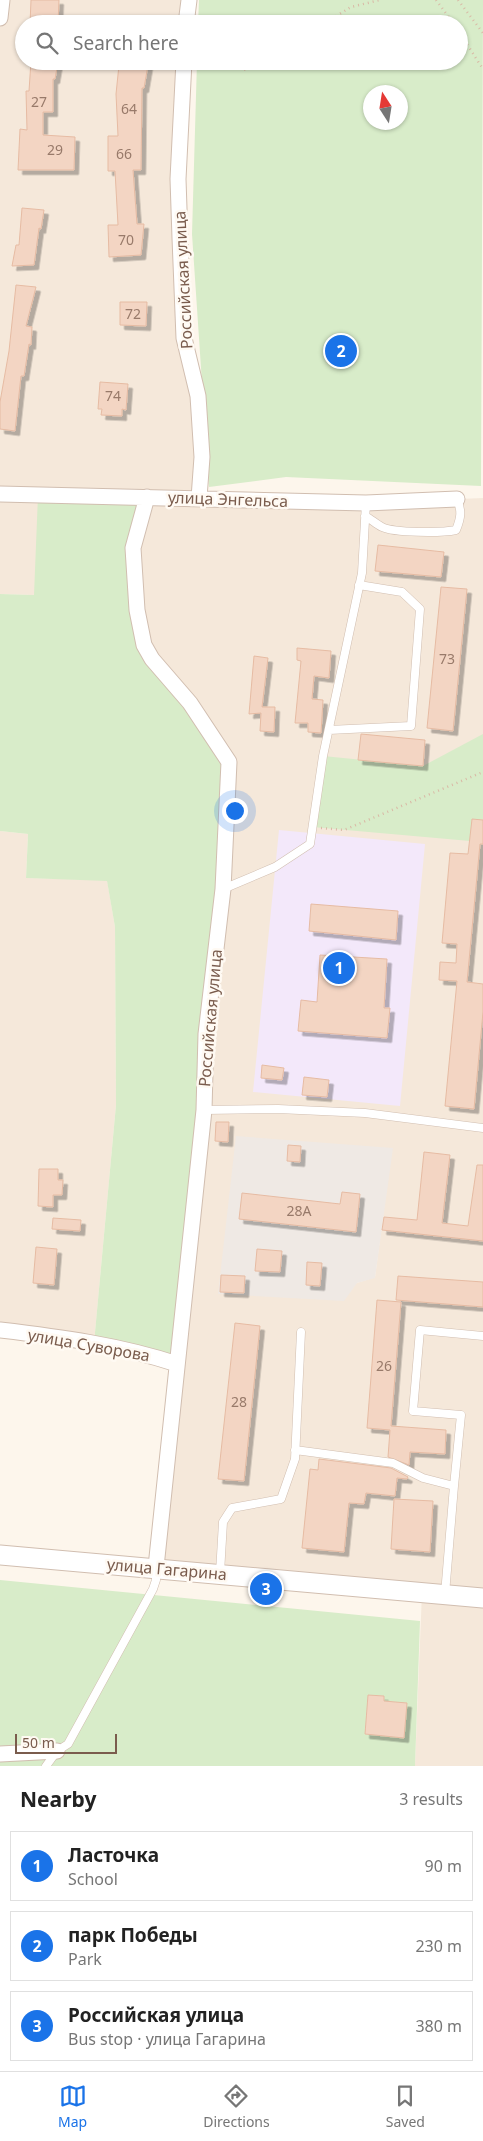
<!DOCTYPE html>
<meta charset="utf-8">
<style>
body{margin:0;font-family:"Noto Sans",sans-serif;background:#f2f2f2;color:#222}
.compass{position:absolute;left:363px;top:85px;width:45px;height:45px;border-radius:50%;background:#fff;box-shadow:0 1px 4px #0004;rotate:348deg}
.scale{position:absolute;left:15px;bottom:12px;width:102px;box-sizing:border-box;padding-left:5px;border:2px solid #7a5c4d;border-top:0;font-size:14px;line-height:18px;white-space:nowrap;color:#7a5c4d;-webkit-text-stroke:4px #fffaf3;paint-order:stroke}
.you{position:absolute;left:234px;top:810px;width:18px;height:18px;margin:-12px;border:4px solid #fff;border-radius:50%;background:#1a73e8;box-shadow:0 0 0 8px #1a73e833}
.badge{display:grid;place-items:center;width:32px;height:32px;border-radius:50%;background:#1a73e8;color:#fff;font-size:16px;font-weight:700}
.pin{position:absolute;translate:-50% -50%;border:2px solid #fff;box-shadow:0 1px 5px #0006}
.list{margin:0;padding:0;list-style:none}
h2{display:flex;justify-content:space-between;align-items:center;height:65px;margin:0;padding:0 20px;font-size:21px}
h2 small{font-size:16px;font-weight:400;color:#767676}
.list li{display:grid;grid-template-columns:32px 1fr auto;gap:15px;align-items:center;box-sizing:border-box;height:70px;margin:0 10px 10px;padding:0 10px;border:1px solid #e0e0e0;border-radius:0px}
.list b{display:block;font-size:19px;white-space:nowrap}
.list p{margin:0;font-size:16px;white-space:nowrap;color:#767676}
.list em{font-size:16px;font-style:normal;color:#767676}
.icon{flex:none;width:28px;height:28px;fill:none;stroke:currentColor;stroke-width:2;stroke-linecap:round;stroke-linejoin:round}
.map{position:relative;flex:none;width:483px;height:1766px;overflow:hidden}
.search{position:absolute;background:#fff;box-shadow:0 1px 4px #0004;left:15px;right:15px;top:15px;height:55px;display:flex;align-items:center;gap:12px;box-sizing:border-box;padding:0 18px;border-radius:28px;color:#767676;font-size:19px}
.sheet{height:305px;background:#fff}
nav{display:flex;justify-content:space-around;align-items:center;box-sizing:border-box;height:70px;border-top:1px solid #e0e0e0;background:#fff;font-size:14px;color:#767676}
nav a{display:grid;justify-items:center;gap:2px}
nav .on{color:#1a73e8}
.map>svg:first-child{display:block}
</style>
<div class="map">
<svg width="483" height="1766" viewBox="0 0 483 1766">
<defs>
<filter id="shadow"><feDropShadow dx="4.5" dy="4.5" stdDeviation="0" flood-color="#0004"/></filter>
</defs>
<rect width="100%" height="100%" fill="#fdf6ec"/>
<path fill="#f5e8da" fill-rule="evenodd" d="M0,0H189L186,24H24V61H184L178,179L199,498L366,503L483,498V1766H415L422,1592L156,1567L204,1110L34,595L0,594ZM392,1148L375,1277L357,1283Z
M0,831L28,834L26,878L107,880L115,927L116,1105L94,1343L0,1330Z"/>
<path fill="#efe9e4" d="M236,1136L393,1148L375,1278L357,1283L344,1301L218,1294Z"/>
<path fill="#f3e8fa" d="M279,830L425,844L400,1106L253,1092Z"/>
<path fill="#d8ecc9" fill-rule="evenodd" d="M199,0H483L481,486L286,477L209,487L192,234L197,61H459V24H198ZM370,92H400V122H370Z
M38,495L147,497L133,548L144,645L229,762L177,1364L94,1343L116,1105L115,927L107,881L26,878L28,834L0,831V594L34,595Z
M483,734V820L472,819L470,841L312,827L323,756L423,766Z
M0,1580L420,1621L415,1766H0Z"/>
<path fill="#f3d5c3" stroke="#e6bba3" filter="url(#shadow)" d="M31,0H59L58,24H30Z
M31,61L58,62L55,79H53V112H43V135L75,137L74,170H18L20,129L27,130L26,91H29Z
M119,65H148L144,88H142L141,170H133L137,224H144L141,255L109,257L108,225H118L115,171H108V136H118L116,94Z
M22,208L44,210L41,229L39,228L34,265L12,266L16,245H19Z
M16,285L36,287L26,326L32,327L31,345L29,344L24,376H21L15,431L0,429V402L9,351Z
M120,302H147L146,326L120,325Z
M100,382L128,384L126,410L122,409V416L101,415L102,409H98Z
M378,545L444,552L441,577L375,571Z
M441,587L467,589L453,731L427,728Z
M297,648L331,651L329,678L314,676L312,699L323,700L321,733L308,732V723H295L301,661L297,660Z
M254,656L268,658L262,707H275L274,732L260,731L261,713L249,714Z
M361,734L425,740L423,766L358,760Z
M472,819L483,820V844H480L467,982L483,984V1012L474,1109L445,1106L457,981L439,980L440,962L456,963L457,944L442,943L450,853L468,854Z
M311,904L398,911L396,940L309,931Z
M320,955L387,959L384,1008H390L387,1038L298,1031L301,1000L317,1002Z
M262,1065L284,1068L282,1080L261,1078Z
M304,1077L329,1080L327,1097L302,1095Z
M216,1122H229L228,1142L215,1141Z
M288,1145L301,1146L300,1162L287,1161Z
M424,1152L450,1155L442,1223L468,1226L477,1165H483V1241L382,1230L384,1217L417,1220Z
M39,1169H58V1180H63L62,1195H53V1207L38,1206Z
M342,1192L360,1194L356,1232L239,1219L242,1193L340,1204Z
M53,1218L81,1220L80,1231L52,1229Z
M36,1247L57,1249L54,1285L33,1283Z
M257,1249L282,1251L280,1272L255,1271Z
M307,1262L322,1263L320,1286L306,1285Z
M221,1275L245,1276L244,1293L220,1292Z
M398,1276L483,1282V1307L396,1300Z
M377,1300L401,1302L391,1426L446,1430L445,1454L410,1452L409,1465L388,1457L390,1430L367,1428Z
M235,1323L260,1326L244,1481L218,1479Z
M319,1459L391,1468L408,1477L407,1479L397,1478L395,1496L366,1493L364,1504L349,1503L344,1552L302,1548L310,1469L318,1470Z
M394,1499L433,1501L430,1552L391,1549Z
M368,1695L384,1696V1701L407,1703L404,1738L365,1734Z"/>
<g fill="none" stroke-linecap="round" stroke-linejoin="round">
<defs>
<path id="service" d="M365,516C371,519 376,524 382,527C394,533 442,533 456,530C461,518 462,511 457,499
M329,730L411,726L420,609L402,592L359,585
M223,889L275,867L310,844L323,756L362,573L366,503
M204,1110L278,1109L365,1113L483,1128
M295,1450L393,1463L423,1478L454,1486L445,1594
M454,1486L461,1415L413,1411L420,1330L483,1336
M220,1573L223,1522L232,1508L281,1499L295,1459L301,1332
M46,1766L57,1751L68,1744L153,1589L156,1580V1570"/>
<path id="minor" d="M0,18L2,0
M186,24L189,0
M184,61L178,179L180,238L184,338L198,396L202,457L199,498
M0,494L366,503L457,499
M147,497L133,548L137,610L144,645L152,659L190,703L229,762L223,889L206,1034L204,1110L156,1567
M0,1330C60,1337 119,1345 177,1364
M0,1754L57,1751"/>
<path id="tertiary" d="M0,1555L483,1598"/>
</defs>
<use href="#service" stroke="#d1beb0" stroke-width="9"/>
<use href="#minor" stroke="#d1beb0" stroke-width="17"/>
<use href="#tertiary" stroke="#d1beb0" stroke-width="21"/>
<path stroke="#d9b8a5" stroke-width="2.5" stroke-dasharray="1 4" stroke-linecap="butt" d="M436,0L454,24
M458,0L483,33
M323,24L351,7L380,0
M459,32L483,69
M244,70L259,61
M321,828L344,830L483,772"/>
<use href="#service" stroke="#fff" stroke-width="8"/>
<use href="#minor" stroke="#fff" stroke-width="15"/>
<use href="#tertiary" stroke="#fff" stroke-width="19"/>
</g>
<g text-anchor="middle" stroke-width="5" stroke-linejoin="round" paint-order="stroke">
<g font-size="14" fill="#987a6a">
<text x="39" y="107">27</text>
<text x="129" y="114">64</text>
<text x="55" y="155">29</text>
<text x="124" y="159">66</text>
<text x="126" y="245">70</text>
<text x="133" y="319">72</text>
<text x="113" y="401">74</text>
<text x="447" y="664">73</text>
<text x="299" y="1216">28А</text>
<text x="384" y="1371">26</text>
<text x="239" y="1407">28</text>
</g>
<g font-size="16" fill="#7a5c4d" stroke="#fffaf3">
<text transform="translate(183 280) rotate(-93)" y="6">Российская улица</text>
<text transform="translate(228 499) rotate(2)" y="6">улица Энгельса</text>
<text transform="translate(210 1018) rotate(-85)" y="6">Российская улица</text>
<text transform="translate(89 1345) rotate(10)" y="6">улица Суворова</text>
<text transform="translate(167 1569) rotate(5)" y="6">улица Гагарина</text>
</g>
</g>
</svg>
<svg class="compass" viewBox="-18 -18 36 36"><path d="M0-13l5 13h-10z" fill="#e53935"/><path d="M0 13l5-13h-10z" fill="#767676"/></svg>
<div class="scale">50 m</div>
<div class="you"></div>
<div class="pin badge" style="left:339px;top:968px">1</div>
<div class="pin badge" style="left:341px;top:351px">2</div>
<div class="pin badge" style="left:266px;top:1589px">3</div>
<div class="search"><svg class="icon" aria-label="search" viewBox="0 0 24 24"><circle cx="10" cy="10" r="6"/><path d="M15 15l6 6"/></svg>Search here</div>
</div>
<section class="sheet">
<h2>Nearby<small>3 results</small></h2>
<ul class="list">
<li><span class="badge">1</span><div><b>Ласточка</b><p>School</p></div><em>90 m</em></li>
<li><span class="badge">2</span><div><b>парк Победы</b><p>Park</p></div><em>230 m</em></li>
<li><span class="badge">3</span><div><b>Российская улица</b><p>Bus stop · улица Гагарина</p></div><em>380 m</em></li>
</ul>
</section>
<nav>
<a class="on"><svg class="icon" aria-label="map" viewBox="0 0 24 24"><path d="M3 6l6-2 6 2 6-2v14l-6 2-6-2-6 2zM9 4v14M15 6v14"/></svg>Map</a>
<a><svg class="icon" aria-label="directions" viewBox="0 0 24 24"><path d="M12 3l9 9-9 9-9-9zM9 14v-3h6M13 9l2 2-2 2"/></svg>Directions</a>
<a><svg class="icon" aria-label="saved" viewBox="0 0 24 24"><path d="M7 4h10v16l-5-4-5 4z"/></svg>Saved</a>
</nav>
